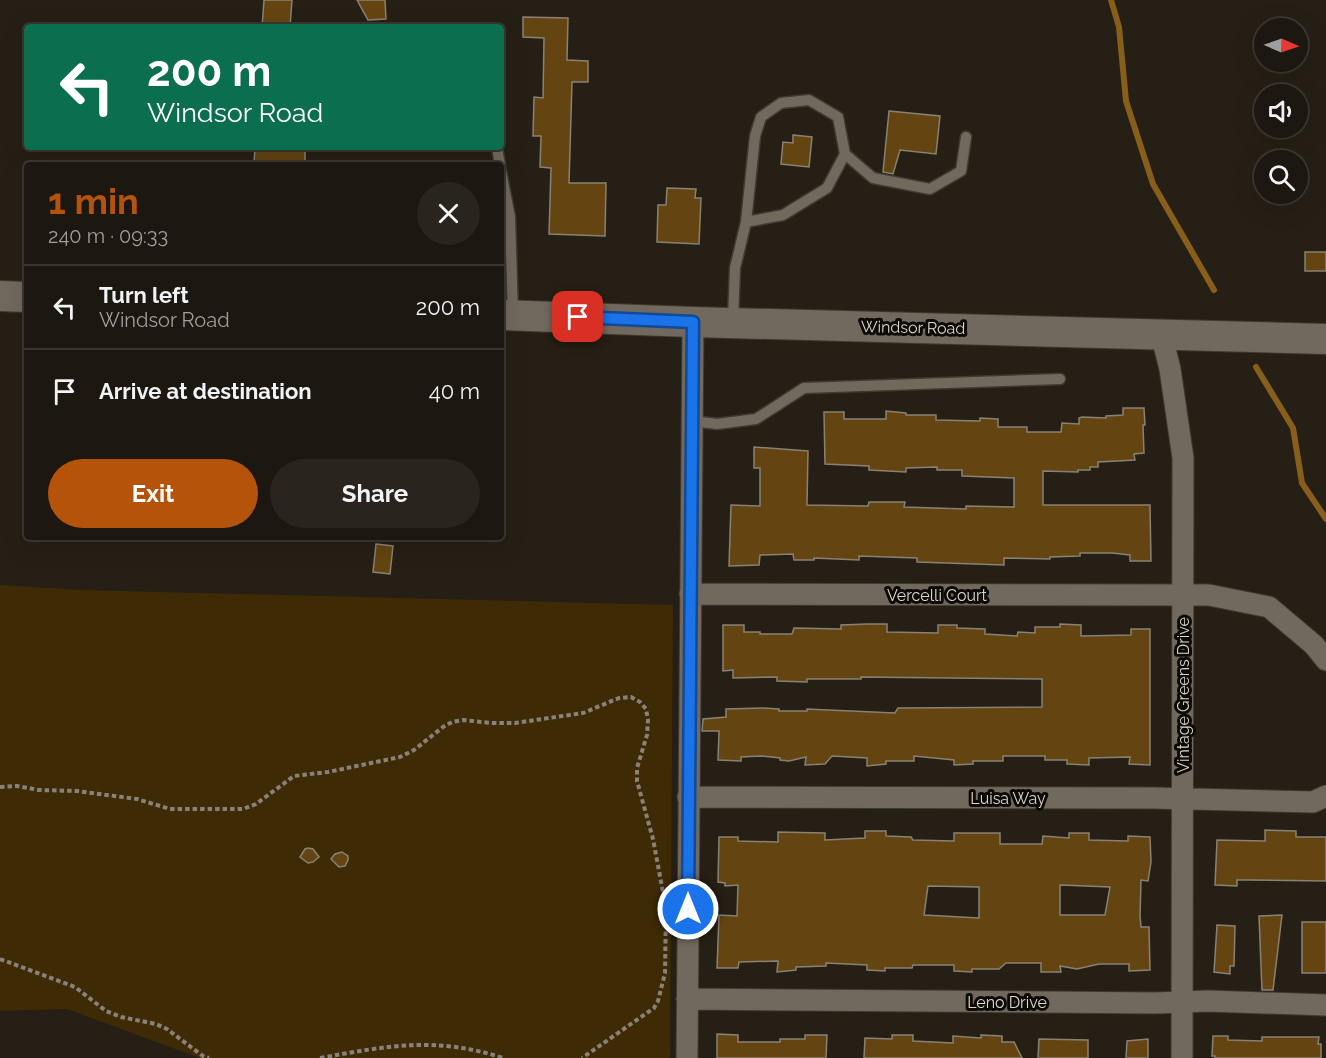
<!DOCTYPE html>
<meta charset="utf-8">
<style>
body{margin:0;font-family:Raleway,sans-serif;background:#29241e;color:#f1f3f6;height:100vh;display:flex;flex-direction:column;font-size:22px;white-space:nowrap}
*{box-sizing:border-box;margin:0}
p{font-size:20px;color:#a09f9f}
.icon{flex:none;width:33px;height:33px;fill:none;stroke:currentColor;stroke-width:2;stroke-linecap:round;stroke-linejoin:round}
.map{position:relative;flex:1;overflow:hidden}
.side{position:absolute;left:24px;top:162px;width:480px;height:378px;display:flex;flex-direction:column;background:#1c1710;border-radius:6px;box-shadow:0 6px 24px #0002,0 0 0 2px #3a3630}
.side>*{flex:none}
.guide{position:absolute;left:24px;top:24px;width:480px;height:126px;border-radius:6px;box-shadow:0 6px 24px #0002,0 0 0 2px #3a3630;background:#0b6e4f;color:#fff;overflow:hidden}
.needle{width:39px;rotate:92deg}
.fabs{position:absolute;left:1254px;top:18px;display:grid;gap:12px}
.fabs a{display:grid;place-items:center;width:54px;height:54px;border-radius:50%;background:#1c1710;box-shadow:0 6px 24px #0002,0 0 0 2px #3a3630;font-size:30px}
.pin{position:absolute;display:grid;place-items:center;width:51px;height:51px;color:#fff;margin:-26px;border-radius:12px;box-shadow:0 3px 9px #0006}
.me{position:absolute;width:66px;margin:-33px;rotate:0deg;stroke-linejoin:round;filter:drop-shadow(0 0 4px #0008)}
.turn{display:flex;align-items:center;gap:21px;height:126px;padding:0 24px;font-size:27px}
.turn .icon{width:78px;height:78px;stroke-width:2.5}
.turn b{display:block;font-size:42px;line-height:51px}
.round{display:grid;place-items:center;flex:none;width:63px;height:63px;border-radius:32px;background:#29241e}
.summary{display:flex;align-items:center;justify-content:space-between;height:102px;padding:0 24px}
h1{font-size:36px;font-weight:700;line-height:45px;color:#b45309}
.cta{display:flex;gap:12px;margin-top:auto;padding:12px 24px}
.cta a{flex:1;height:69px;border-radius:36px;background:#b45309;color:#fff;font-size:24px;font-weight:700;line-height:69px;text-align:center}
.cta a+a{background:#29241e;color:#f1f3f6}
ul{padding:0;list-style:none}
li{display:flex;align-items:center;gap:18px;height:84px;padding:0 24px;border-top:2px solid #3a3630}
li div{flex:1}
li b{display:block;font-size:22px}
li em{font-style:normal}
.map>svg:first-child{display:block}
.green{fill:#3f2a06}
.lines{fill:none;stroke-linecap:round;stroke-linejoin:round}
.stream{stroke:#875e1a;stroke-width:6}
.building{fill:#644512;stroke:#8a8175;stroke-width:1.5;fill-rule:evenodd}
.lane-casing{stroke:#403a34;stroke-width:13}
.street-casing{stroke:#403a34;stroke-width:23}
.secondary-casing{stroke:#403a34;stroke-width:32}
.path{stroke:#88827a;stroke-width:4;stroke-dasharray:4.5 3;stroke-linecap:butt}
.lane{stroke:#72695e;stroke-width:10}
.street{stroke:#72695e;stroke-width:21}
.secondary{stroke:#72695e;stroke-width:30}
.route-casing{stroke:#114b97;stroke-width:15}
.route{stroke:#1a73e8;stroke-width:10}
.labels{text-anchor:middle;stroke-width:6;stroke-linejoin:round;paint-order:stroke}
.street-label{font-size:16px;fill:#dcd7d1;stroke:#0d0a06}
</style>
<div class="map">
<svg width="1326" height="1058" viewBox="0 0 1326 1058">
<rect width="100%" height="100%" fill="#261f15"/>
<path class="green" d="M 0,585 L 82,590 L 673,605 L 670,1058 L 200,1058 L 67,1009 L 0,1011 Z"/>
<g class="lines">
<path class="stream" d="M 1111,0 L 1119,27 L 1126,101 L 1153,184 L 1214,290
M 1256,367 L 1293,428 L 1302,483 L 1326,519"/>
</g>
<path class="building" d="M 264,0 L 292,0 L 290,27 L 262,27 Z
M 357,0 L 385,0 L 386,19 L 368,20 Z
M 523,17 L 568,18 L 567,60 L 588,61 L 588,82 L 572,82 L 569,183 L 606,183 L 605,236 L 549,234 L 551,168 L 540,167 L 541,136 L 533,136 L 534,97 L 543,98 L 544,38 L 523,37 Z
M 889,111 L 940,116 L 936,154 L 900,150 L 893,174 L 883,172 Z
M 793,135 L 812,137 L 809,167 L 781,164 L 783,142 L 793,143 Z
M 255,147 L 305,147 L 305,165 L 254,163 Z
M 667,188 L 696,189 L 695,198 L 701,198 L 699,244 L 657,242 L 658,205 L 666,205 Z
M 1305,252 L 1326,252 L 1326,271 L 1305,271 Z
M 1123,408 L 1144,408 L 1145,425 L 1143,425 L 1144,453 L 1134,454 L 1135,460 L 1098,462 L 1098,467 L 1090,467 L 1090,470 L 1078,470 L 1078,472 L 1043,471 L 1043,505 L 1150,505 L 1151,561 L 1130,561 L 1130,555 L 1112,553 L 1080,553 L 1080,556 L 1050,557 L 1050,559 L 1004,558 L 1004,565 L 917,562 L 917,558 L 859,556 L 859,560 L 814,558 L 814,560 L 794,560 L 793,554 L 760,555 L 759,565 L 729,566 L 731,505 L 760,506 L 760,468 L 754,468 L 754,447 L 808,451 L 807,505 L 868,506 L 869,502 L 905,502 L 904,507 L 966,509 L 966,506 L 1014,507 L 1014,478 L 962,476 L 962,470 L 937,470 L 937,467 L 906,468 L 906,472 L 869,470 L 869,466 L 825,464 L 824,412 L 844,412 L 844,419 L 886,419 L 886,411 L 906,413 L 906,415 L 936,415 L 936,420 L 980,421 L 980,418 L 998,419 L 998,427 L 1027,427 L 1027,432 L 1061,432 L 1062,423 L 1079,424 L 1079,418 L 1082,417 L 1106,418 L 1106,416 L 1123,415 Z
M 376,544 L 393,546 L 390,574 L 373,572 Z
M 867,624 L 887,624 L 887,632 L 938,633 L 938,625 L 957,625 L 957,628 L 985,629 L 985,634 L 1017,636 L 1018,632 L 1035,633 L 1035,627 L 1060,627 L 1060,624 L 1081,625 L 1081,636 L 1131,635 L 1131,629 L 1150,629 L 1150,765 L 1129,764 L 1130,757 L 1089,758 L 1089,765 L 1067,764 L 1067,760 L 1045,760 L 1045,756 L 1003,756 L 1003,761 L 973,761 L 973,764 L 954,765 L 954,760 L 914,756 L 914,761 L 886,761 L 886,764 L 867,766 L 867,758 L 832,756 L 825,764 L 805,765 L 806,757 L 789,761 L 780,760 L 780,758 L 761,756 L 741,757 L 741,761 L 718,760 L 719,731 L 702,731 L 703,719 L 726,717 L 726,709 L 763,708 L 779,709 L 779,711 L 807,711 L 807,709 L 895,713 L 898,708 L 1042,707 L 1042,679 L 861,677 L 861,679 L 807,679 L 807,682 L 777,681 L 777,677 L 733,678 L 733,670 L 723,671 L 723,625 L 744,625 L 744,632 L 760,632 L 760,634 L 792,634 L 794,628 L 841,629 L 841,625 Z
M 1265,830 L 1296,831 L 1296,837 L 1326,837 L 1326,881 L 1249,880 L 1237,880 L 1237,886 L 1215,885 L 1217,840 L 1265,841 Z
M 865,831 L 886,831 L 886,836 L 911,837 L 913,840 L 954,841 L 954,833 L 1000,833 L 1000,844 L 1042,844 L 1043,836 L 1069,838 L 1069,833 L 1089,833 L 1089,840 L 1128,841 L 1128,836 L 1150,837 L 1151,862 L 1148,881 L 1141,880 L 1140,916 L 1141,927 L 1149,927 L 1150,970 L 1129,971 L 1129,964 L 1099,964 L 1077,969 L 1060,966 L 1061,972 L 1041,972 L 1041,963 L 1006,963 L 999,969 L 972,969 L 972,972 L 954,971 L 954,965 L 913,965 L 912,968 L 885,968 L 885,971 L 867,970 L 867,965 L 826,963 L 826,966 L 796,967 L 796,970 L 777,972 L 778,961 L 739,962 L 738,968 L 717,968 L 719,915 L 737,916 L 738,885 L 725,886 L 725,883 L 718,882 L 719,837 L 738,837 L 738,841 L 778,842 L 778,832 L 825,833 L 825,840 L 865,838 ZM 1060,885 L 1110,887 L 1105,915 L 1060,915 ZM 928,886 L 979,887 L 979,918 L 924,915 Z
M 308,848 L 313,849 L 319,857 L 313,862 L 308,863 L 300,857 L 305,849 Z
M 342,852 L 348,856 L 348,860 L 345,866 L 339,867 L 331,859 L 335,854 Z
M 1282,915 L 1273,990 L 1262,990 L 1259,916 Z
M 1302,922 L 1326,922 L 1326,973 L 1302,973 Z
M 1217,925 L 1235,926 L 1234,966 L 1230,966 L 1230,974 L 1214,972 Z
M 717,1034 L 738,1035 L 738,1042 L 780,1042 L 780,1039 L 805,1039 L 805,1035 L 827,1035 L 826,1058 L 717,1058 Z
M 892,1035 L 913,1035 L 913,1041 L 953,1043 L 953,1036 L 981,1038 L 981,1035 L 1002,1036 L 1002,1042 L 1014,1042 L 1022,1058 L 864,1058 L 865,1038 L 892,1039 Z
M 1213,1036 L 1228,1036 L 1228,1040 L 1262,1041 L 1262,1037 L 1319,1037 L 1318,1044 L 1321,1044 L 1321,1058 L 1215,1058 L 1215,1056 L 1212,1056 Z
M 1039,1039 L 1088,1040 L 1088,1058 L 1038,1058 Z
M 1148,1039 L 1148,1058 L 1126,1058 L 1127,1041 Z"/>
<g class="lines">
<defs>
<path id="lane" d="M 497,147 L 500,165
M 501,171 L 510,217 L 513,315
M 746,222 L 783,215 L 827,188 L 845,154
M 733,320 L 735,268 L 746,222 L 755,136 L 761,117 L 781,103 L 809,100 L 838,117 L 845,154 L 873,178 L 930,189 L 961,171 L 966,137
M 692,421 L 717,424 L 756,419 L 804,388 L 1060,379"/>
<path id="street" d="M 1161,333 L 1170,369 L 1183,458 L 1182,1058
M 690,594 L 1209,595 L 1269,607 L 1314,645 L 1326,660
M 688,797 L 1153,798 L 1313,802 L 1326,796
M 687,999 L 1155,1003 L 1208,1001 L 1326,1005
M 687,1058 L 693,322"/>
<path id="secondary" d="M 0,296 L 27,297
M 501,315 L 693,322 L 1326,339"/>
</defs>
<use href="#lane" class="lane-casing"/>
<use href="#street" class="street-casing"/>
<use href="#secondary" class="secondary-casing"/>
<path class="path" d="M 0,787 L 17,786 L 39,790 L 77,791 L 137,799 L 170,809 L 243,809 L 256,804 L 294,776 L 328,772 L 400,757 L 414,750 L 443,727 L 452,722 L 463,720 L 492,723 L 515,723 L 583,713 L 619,698 L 631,697 L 640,702 L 646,709 L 648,720 L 647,735 L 637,768 L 637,781 L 653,839 L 666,908 L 665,973 L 658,1001 L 654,1008 L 582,1058
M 0,959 L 75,987 L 106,1011 L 121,1017 L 156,1024 L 167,1029 L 203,1056 L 209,1058
M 320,1058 C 387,1046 436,1036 503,1058"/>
<use href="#lane" class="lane"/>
<use href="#street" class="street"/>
<use href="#secondary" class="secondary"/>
</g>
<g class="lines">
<defs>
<path id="route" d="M 578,317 L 693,322 L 688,909"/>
</defs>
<use href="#route" class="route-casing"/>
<use href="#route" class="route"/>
</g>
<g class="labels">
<g class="street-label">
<text transform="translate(913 327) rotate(1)" y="6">Windsor Road</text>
<text x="937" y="601">Vercelli Court</text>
<text transform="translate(1183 695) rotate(-90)" y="6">Vintage Greens Drive</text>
<text x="1008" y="804">Luisa Way</text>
<text x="1007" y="1008">Leno Drive</text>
</g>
</g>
</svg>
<div class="fabs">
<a><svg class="needle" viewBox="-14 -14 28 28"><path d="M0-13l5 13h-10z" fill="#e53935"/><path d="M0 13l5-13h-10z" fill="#a09f9f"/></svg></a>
<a><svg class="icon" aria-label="sound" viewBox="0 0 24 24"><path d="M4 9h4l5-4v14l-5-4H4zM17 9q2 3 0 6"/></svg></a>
<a><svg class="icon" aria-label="search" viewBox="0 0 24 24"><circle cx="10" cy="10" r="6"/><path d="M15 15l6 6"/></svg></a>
</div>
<div class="pin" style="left:578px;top:317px;background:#d93025"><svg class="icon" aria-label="arrive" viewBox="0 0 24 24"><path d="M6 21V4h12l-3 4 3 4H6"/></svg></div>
<svg class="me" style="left:688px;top:909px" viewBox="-20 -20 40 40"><circle r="17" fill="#1a73e8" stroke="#fff" stroke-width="3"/><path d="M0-11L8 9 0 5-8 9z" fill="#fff"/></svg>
<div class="guide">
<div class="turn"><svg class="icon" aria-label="left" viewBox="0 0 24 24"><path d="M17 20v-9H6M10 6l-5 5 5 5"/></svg><div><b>200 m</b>Windsor Road</div></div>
</div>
<section class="side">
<div class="summary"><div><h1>1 min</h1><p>240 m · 09:33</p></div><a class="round"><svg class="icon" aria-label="close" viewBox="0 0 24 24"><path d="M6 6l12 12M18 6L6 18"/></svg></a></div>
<ul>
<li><svg class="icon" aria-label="left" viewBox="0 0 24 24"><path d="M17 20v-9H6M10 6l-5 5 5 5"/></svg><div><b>Turn left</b><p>Windsor Road</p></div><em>200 m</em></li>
<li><svg class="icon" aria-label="arrive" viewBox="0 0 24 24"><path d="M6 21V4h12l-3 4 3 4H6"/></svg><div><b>Arrive at destination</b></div><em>40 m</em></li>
</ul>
<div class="cta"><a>Exit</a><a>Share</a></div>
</section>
</div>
